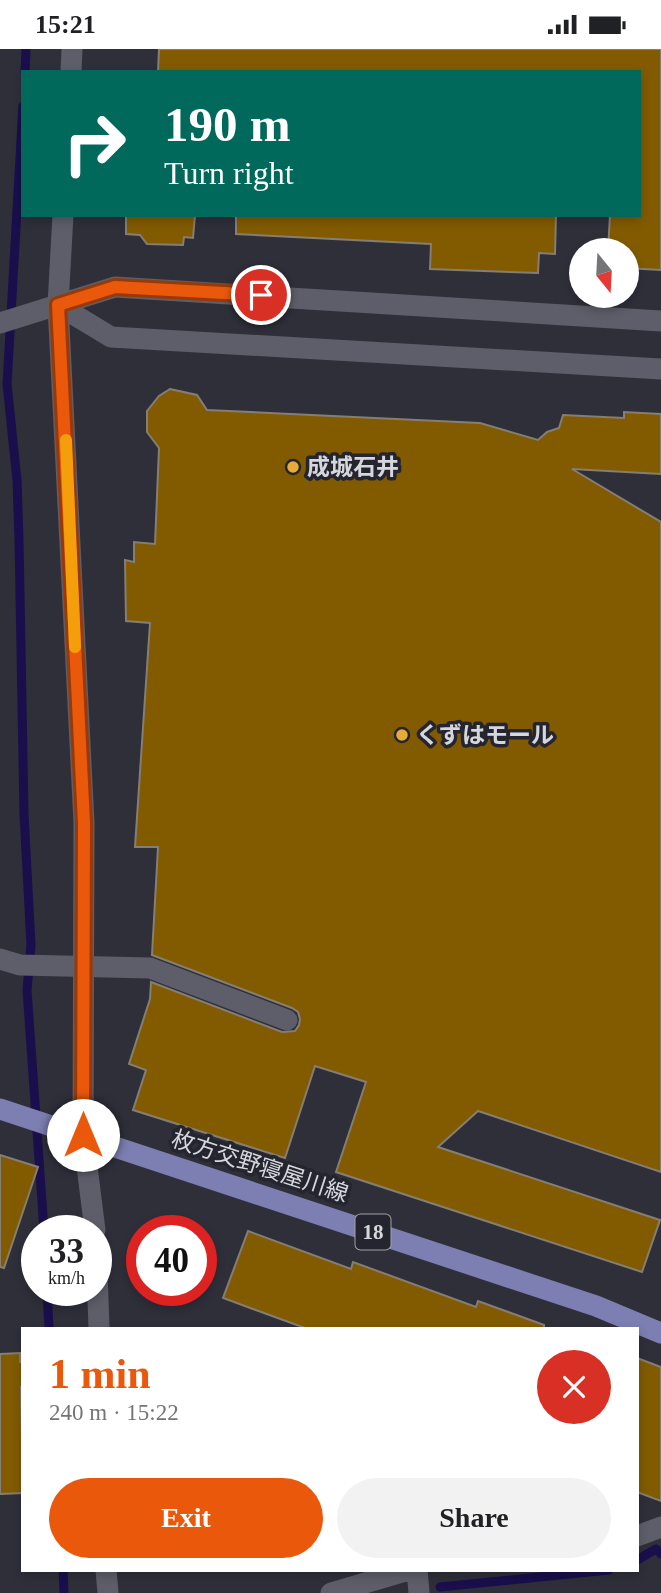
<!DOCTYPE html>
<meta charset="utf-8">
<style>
body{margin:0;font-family:"Times New Roman","Noto Sans JP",serif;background:#f2f2f2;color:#202124;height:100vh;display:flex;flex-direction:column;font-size:26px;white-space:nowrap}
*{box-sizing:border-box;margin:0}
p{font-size:23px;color:#757577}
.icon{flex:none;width:38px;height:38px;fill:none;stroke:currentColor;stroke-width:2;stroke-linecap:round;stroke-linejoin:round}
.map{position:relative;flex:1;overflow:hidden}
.sheet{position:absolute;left:21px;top:1278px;width:618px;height:245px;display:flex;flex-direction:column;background:#fff;border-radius:0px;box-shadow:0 4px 10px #0003}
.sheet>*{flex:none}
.top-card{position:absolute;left:21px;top:21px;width:620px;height:147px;border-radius:0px;box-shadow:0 4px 10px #0003;background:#00695c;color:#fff;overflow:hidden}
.needle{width:46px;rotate:162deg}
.tools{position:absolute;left:569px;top:189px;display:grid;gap:14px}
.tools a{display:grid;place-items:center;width:70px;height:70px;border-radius:50%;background:#fff;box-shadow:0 4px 10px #0003;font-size:35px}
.speed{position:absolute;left:21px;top:1166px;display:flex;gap:14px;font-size:35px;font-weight:700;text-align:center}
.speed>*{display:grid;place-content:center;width:91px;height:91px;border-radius:50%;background:#fff;box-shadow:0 4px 10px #0003;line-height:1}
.speed small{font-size:18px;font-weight:400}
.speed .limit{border:10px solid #d22;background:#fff;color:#111}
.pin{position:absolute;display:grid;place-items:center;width:60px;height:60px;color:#fff;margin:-30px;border:4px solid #fff;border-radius:50%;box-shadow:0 2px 7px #0007}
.me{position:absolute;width:77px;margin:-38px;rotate:0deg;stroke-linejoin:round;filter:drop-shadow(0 0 5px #0008)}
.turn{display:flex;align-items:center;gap:24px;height:147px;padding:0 28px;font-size:32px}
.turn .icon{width:91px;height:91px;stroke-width:2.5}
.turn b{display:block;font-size:49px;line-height:60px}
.round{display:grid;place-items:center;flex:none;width:74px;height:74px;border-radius:37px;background:#f2f2f2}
.summary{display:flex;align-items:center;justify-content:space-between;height:119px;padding:0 28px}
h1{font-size:42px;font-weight:700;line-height:52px;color:#ea580c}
.primary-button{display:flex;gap:14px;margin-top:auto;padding:14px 28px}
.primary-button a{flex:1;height:80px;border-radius:42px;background:#ea580c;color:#fff;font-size:28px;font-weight:700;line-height:80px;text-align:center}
.primary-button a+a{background:#f2f2f2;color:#202124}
.status{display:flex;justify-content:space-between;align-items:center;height:49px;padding:0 35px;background:#fff;direction:ltr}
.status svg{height:19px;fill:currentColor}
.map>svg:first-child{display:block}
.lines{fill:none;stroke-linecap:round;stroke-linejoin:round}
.stream{stroke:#1a0f4c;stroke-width:9}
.building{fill:#825b00;stroke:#857e74;stroke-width:2}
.minor{stroke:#5d5e69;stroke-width:21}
.major{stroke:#7d7eb1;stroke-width:21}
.route-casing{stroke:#983908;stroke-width:18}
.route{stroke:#ea580c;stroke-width:12}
.slow{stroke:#f59e0b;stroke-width:12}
.poi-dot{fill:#e7ac37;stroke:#24252e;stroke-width:2.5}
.labels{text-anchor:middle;stroke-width:7;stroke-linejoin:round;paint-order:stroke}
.shield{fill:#24252e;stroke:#a1a1a8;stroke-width:2}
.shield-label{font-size:21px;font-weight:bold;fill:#d6d6dd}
.poi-label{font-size:23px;font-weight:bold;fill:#d6d6dd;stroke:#24252e;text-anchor:start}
.street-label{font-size:23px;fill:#d6d6dd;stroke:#24252e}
</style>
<div class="status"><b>15:21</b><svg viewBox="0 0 49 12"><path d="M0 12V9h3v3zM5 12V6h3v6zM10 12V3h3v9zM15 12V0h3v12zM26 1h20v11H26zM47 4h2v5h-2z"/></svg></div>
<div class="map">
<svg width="661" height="1544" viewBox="0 0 661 1544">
<rect width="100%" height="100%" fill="#2e2f39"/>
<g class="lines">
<path class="stream" d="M 25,23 L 26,0
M 23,57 L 7,335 L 17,431 L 19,491 L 24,765 L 31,896 L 27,941 L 44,1181
M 47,1241 L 49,1279
M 637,1511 L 656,1500 L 661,1505
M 63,1521 L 64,1544
M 440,1538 L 609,1521"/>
</g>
<path class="building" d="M 159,0 L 661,0 L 661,221 L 626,219 L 626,201 L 608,201 L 610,166 L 639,166 L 639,23 L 158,23 Z
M 126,166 L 195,166 L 193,189 L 184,188 L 183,196 L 147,195 L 140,186 L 126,185 Z
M 236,166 L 556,166 L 555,205 L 539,204 L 538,224 L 430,220 L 431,195 L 236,185 Z
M 170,340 L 197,346 L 207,361 L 480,374 L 538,391 L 547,383 L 559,379 L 563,366 L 624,369 L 624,363 L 661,365 L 661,425 L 572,420 L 661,473 L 661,1123 L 478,1062 L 438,1098 L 660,1171 L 642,1223 L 336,1123 L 366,1033 L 315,1017 L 285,1109 L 133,1061 L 146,1021 L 129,1015 L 150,950 L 151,933 L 282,983 L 295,982 L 299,976 L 300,970 L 298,963 L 292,959 L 152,906 L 158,798 L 135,798 L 150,574 L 126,572 L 125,511 L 134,513 L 134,493 L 155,495 L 159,399 L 147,383 L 147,362 L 159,347 Z
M 0,1106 L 38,1118 L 4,1219 L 0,1218 Z
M 248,1182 L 351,1220 L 353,1213 L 476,1258 L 478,1252 L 544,1276 L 544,1279 L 305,1279 L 223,1249 Z
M 20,1304 L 20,1313 L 23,1313 L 23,1338 L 21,1338 L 23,1444 L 0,1445 L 0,1305 Z
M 637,1309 L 661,1318 L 661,1452 L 637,1443 Z"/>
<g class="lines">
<path class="minor" d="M 71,23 L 72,0
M 63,166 L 58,256 L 84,774 L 83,1086 L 95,1181
M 58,256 L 111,288 L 661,320
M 0,274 L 115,238 L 661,272
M 0,910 L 20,916 L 150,919 L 287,971
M 96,1194 L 99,1279
M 637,1487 L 661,1478
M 106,1521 L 108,1544
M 417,1521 L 419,1544
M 331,1544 L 409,1521"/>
<path class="major" d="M 0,1060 L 596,1257 L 661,1284"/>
</g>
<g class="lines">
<defs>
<path id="route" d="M 83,1086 L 84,774 L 58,256 L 115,238 L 261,246"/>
</defs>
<use href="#route" class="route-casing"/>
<use href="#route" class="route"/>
<path class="slow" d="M 66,391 L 75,598"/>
</g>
<g class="poi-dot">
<circle cx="293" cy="418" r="7"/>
<circle cx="402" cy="686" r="7"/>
</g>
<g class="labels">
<rect class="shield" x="355.5" y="1165.5" width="35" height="35" rx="5"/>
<g class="shield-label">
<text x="373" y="1190">18</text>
</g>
<g class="poi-label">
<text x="307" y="426">成城石井</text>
<text x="416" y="694">くずはモール</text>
</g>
<g class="street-label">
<text transform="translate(260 1117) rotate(18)" y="8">枚方交野寝屋川線</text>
</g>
</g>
</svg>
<div class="tools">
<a><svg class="needle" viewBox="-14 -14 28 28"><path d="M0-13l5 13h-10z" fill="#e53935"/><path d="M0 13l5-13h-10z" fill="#757577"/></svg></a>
</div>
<div class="speed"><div>33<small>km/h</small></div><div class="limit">40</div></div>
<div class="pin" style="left:261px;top:246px;background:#d93025"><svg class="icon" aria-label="arrive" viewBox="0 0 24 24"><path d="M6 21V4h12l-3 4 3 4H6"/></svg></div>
<svg class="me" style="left:83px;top:1086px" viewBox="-20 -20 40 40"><circle r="19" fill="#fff"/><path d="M0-13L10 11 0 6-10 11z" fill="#ea580c"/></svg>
<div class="top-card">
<div class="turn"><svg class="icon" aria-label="right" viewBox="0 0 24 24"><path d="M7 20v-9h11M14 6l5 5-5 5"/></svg><div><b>190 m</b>Turn right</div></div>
</div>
<section class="sheet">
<div class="summary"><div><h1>1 min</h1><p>240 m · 15:22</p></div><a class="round" style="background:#d93025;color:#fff"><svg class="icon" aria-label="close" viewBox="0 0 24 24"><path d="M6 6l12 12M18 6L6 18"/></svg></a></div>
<div class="primary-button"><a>Exit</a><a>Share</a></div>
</section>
</div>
